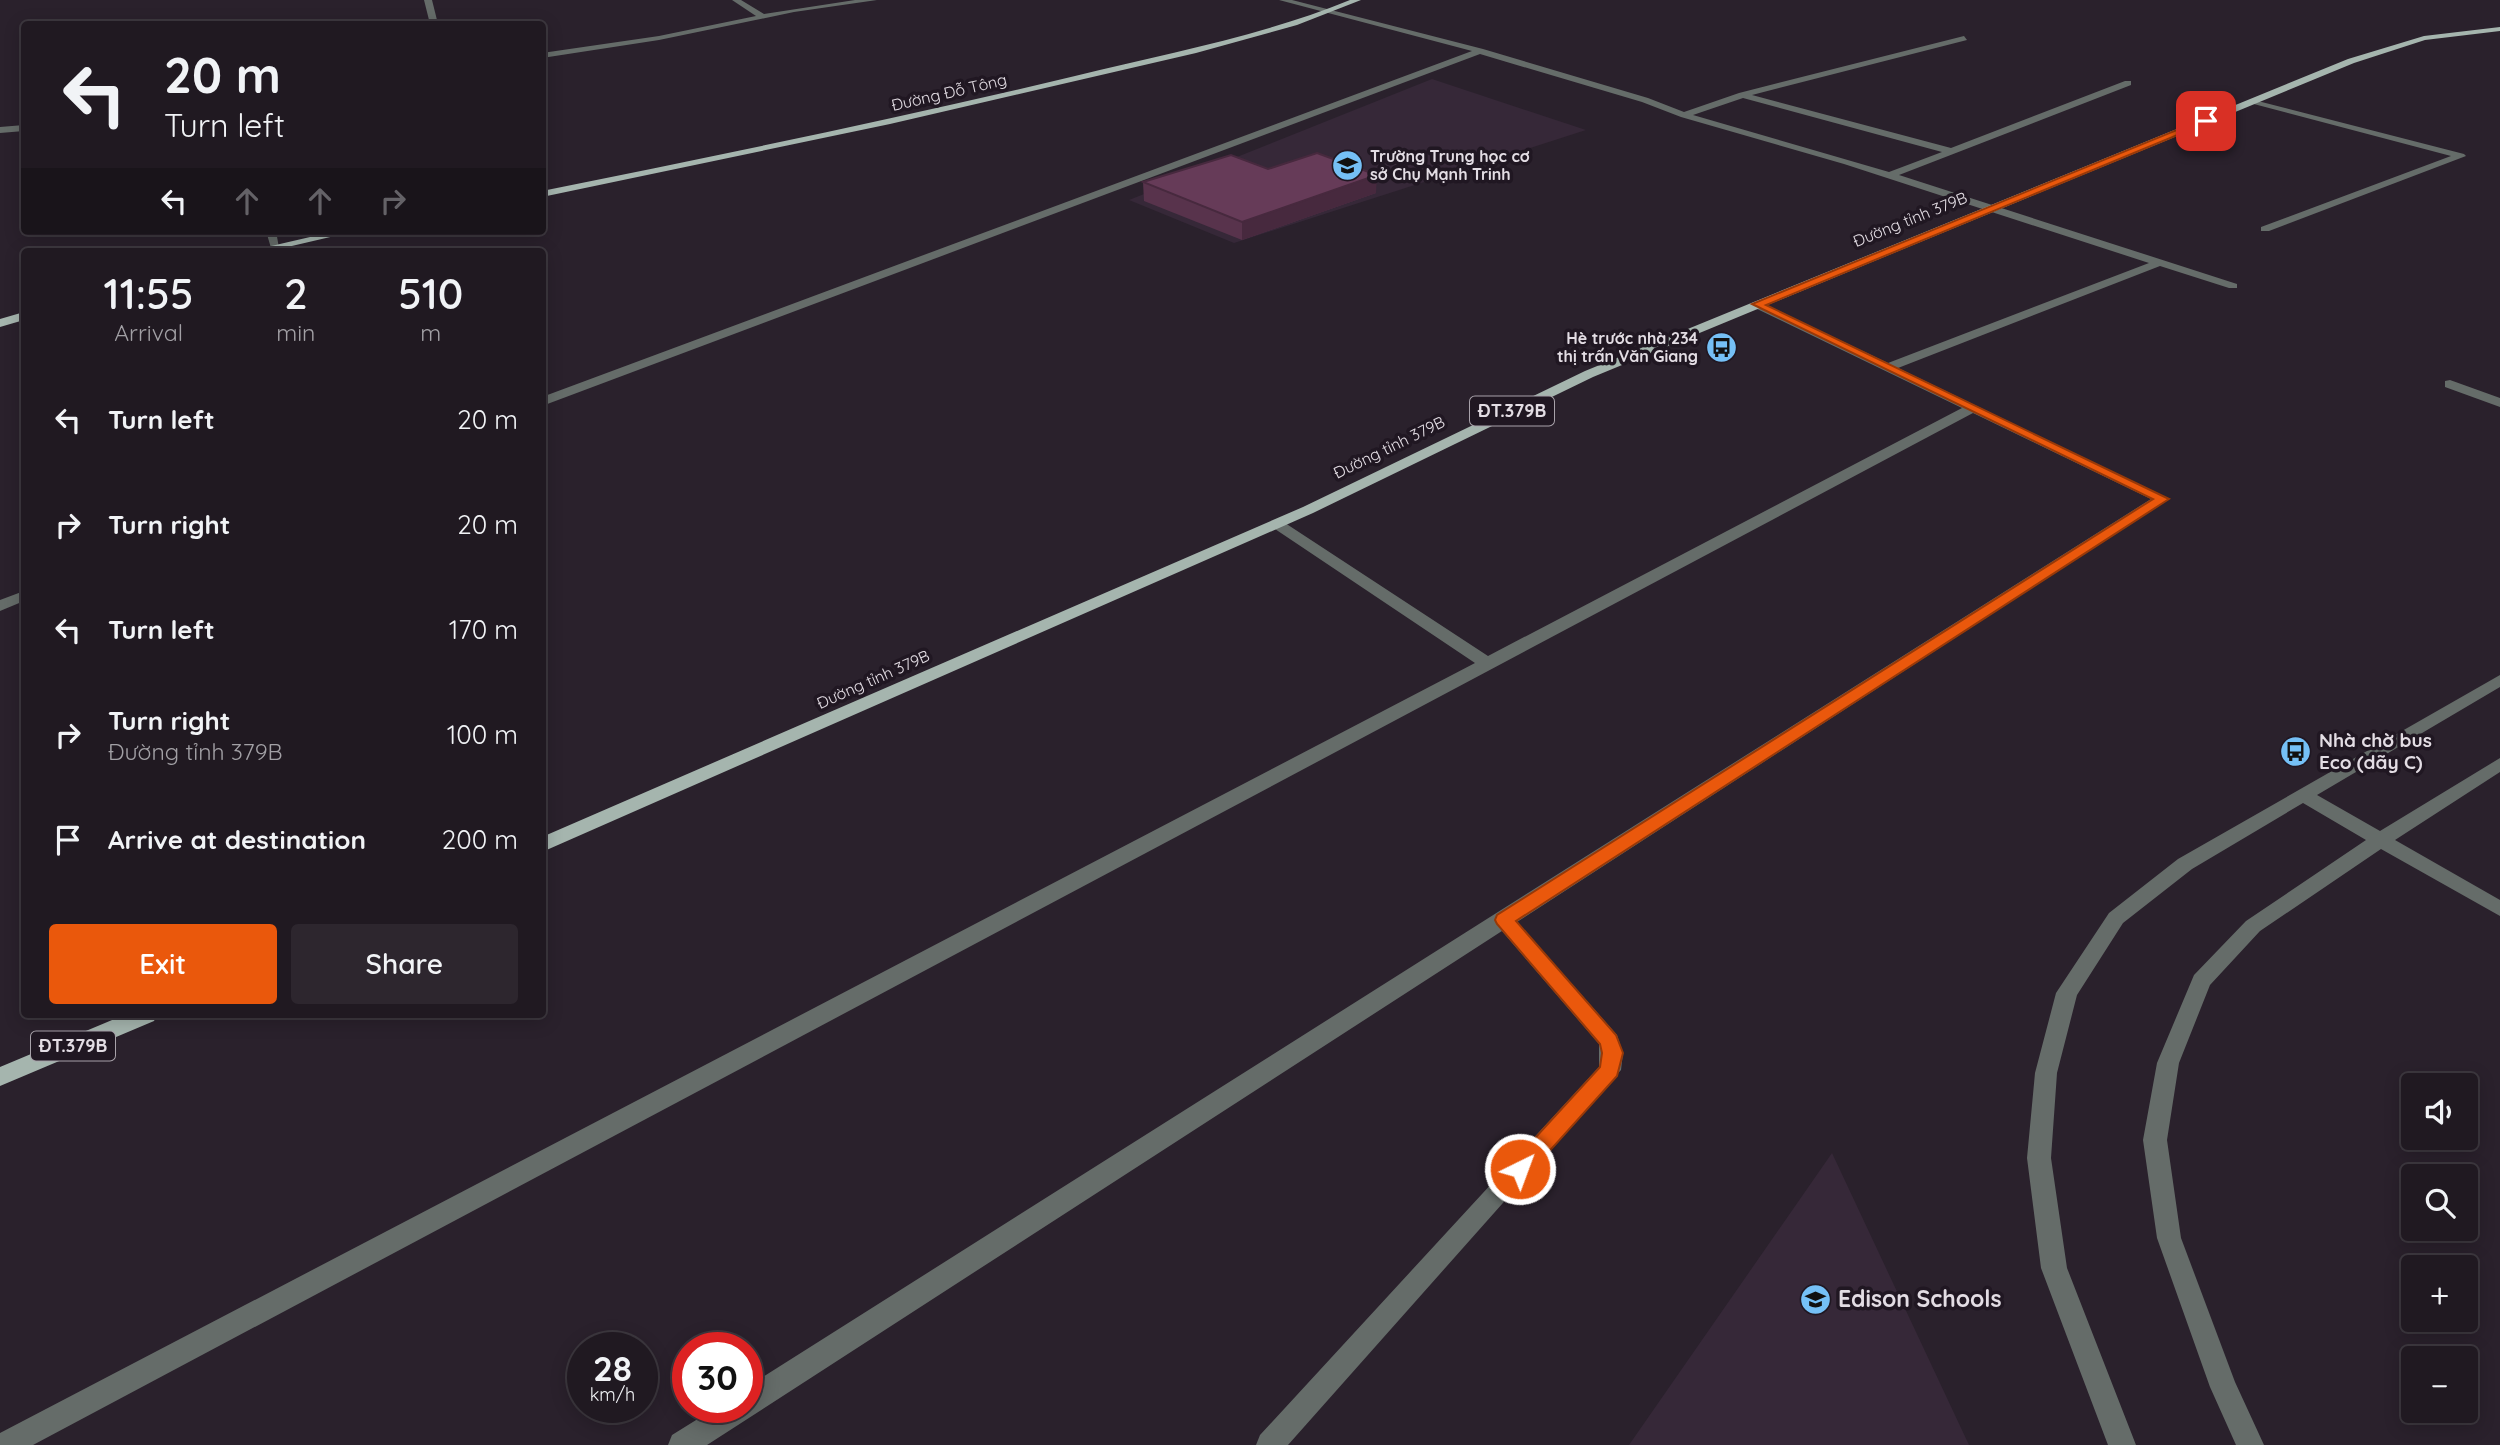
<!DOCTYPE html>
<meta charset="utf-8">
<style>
body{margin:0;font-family:Quicksand,sans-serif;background:#2d262e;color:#f1f3f6;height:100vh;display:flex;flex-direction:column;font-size:26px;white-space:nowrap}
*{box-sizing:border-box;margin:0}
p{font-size:23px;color:#a2a0a5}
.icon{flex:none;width:38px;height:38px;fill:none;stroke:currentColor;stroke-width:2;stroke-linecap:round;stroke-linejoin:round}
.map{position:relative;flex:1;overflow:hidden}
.details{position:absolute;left:21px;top:248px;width:525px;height:770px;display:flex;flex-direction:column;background:#201921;border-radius:7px;box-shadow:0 4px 18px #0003,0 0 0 2px #3d383f}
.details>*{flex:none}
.guide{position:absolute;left:21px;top:21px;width:525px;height:214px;border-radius:7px;box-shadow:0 4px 18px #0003,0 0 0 2px #3d383f;background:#201921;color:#f1f3f6;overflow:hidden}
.controls{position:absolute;left:2401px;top:1073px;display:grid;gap:14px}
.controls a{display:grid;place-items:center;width:77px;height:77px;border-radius:7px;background:#201921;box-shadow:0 4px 18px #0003,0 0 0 2px #3d383f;font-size:35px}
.speed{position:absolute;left:567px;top:1332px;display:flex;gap:14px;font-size:35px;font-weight:700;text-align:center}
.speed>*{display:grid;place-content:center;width:91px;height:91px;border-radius:50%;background:#201921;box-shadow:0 4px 18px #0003,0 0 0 2px #3d383f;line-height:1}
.speed small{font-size:18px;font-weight:400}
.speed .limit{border:10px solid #d22;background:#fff;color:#111}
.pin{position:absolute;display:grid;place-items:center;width:60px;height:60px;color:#fff;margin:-30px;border-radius:14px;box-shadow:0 4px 10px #0006}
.me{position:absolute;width:77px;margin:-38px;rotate:42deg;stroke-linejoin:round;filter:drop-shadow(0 0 5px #0008)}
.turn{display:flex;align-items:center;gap:24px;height:147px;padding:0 28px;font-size:32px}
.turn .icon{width:91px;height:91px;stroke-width:2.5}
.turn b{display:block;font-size:49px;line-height:60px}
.lanes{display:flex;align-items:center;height:66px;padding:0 28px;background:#0003;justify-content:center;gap:35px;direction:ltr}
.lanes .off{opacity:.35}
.eta{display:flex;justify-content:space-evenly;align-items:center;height:119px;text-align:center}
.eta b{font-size:42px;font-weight:600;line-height:49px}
.button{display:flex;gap:14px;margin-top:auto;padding:14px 28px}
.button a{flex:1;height:80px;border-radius:7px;background:#ea580c;color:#fff;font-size:28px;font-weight:600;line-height:80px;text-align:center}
.button a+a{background:#2d262e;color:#f1f3f6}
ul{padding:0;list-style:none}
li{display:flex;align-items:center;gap:21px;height:105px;padding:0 28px}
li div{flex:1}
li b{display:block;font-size:26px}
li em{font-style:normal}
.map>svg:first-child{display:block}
.built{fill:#362838}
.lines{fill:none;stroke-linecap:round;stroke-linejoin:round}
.minor{fill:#656c69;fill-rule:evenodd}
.major{fill:#a5b5ae;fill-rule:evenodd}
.wall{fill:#58334c}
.shaded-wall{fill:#47293e}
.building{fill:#663b58;stroke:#47293e;stroke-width:2}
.route{fill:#ea580c;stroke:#983908;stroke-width:2}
.labels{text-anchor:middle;stroke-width:7;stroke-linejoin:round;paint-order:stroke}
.far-street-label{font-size:16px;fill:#e3dde4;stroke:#201722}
.far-poi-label{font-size:16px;font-weight:bold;fill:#e3dde4;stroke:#201722;text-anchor:start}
.shield{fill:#201722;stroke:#a8a2aa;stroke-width:2}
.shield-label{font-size:18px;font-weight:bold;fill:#e3dde4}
.poi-label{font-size:19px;font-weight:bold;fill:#e3dde4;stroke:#201722;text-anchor:start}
.near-poi-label{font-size:23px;font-weight:bold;fill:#e3dde4;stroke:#201722;text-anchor:start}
</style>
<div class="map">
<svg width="2500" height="1445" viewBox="0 0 2500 1445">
<rect width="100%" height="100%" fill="#2a212c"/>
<path class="built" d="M 1432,79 L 1586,130 L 1234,243 L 1129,200 Z
M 1832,1153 L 1969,1445 L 1629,1445 Z"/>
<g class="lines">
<path class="minor" d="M 424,0 L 432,0 L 438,24 L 430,24 Z
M 732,0 L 741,0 L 764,14 L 855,0 L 877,0 L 794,12 L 659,40 L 542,58 L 542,53 L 659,36 L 756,16 Z
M 1279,0 L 1292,0 L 1483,49 L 1648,98 L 1684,112 L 1739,93 L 1964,36 L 1967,40 L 1752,95 L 1951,148 L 2125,81 L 2131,81 L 2131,85 L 1899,175 L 2237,284 L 2237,288 L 2229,288 L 2160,266 L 1898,368 L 2169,499 L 1517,922 L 1617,1035 L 1623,1053 L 1621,1070 L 1288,1445 L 1256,1445 L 1260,1435 L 1599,1067 L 1599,1044 L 1502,931 L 707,1445 L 668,1445 L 672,1435 L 717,1407 L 747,1407 L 747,1387 L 2151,499 L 1973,413 L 33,1445 L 0,1445 L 0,1433 L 1475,663 L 1272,527 L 1270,524 L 1272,521 L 1282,521 L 1488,656 L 1962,408 L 1753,307 L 1753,303 L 1761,303 L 1888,363 L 2149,263 L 1844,164 L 1681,117 L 1642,102 L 1480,54 L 542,406 L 542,397 L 1472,51 ZM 1743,98 L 1942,152 L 1889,172 L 1693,115 Z
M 2250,99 L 2464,154 L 2466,156 L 2269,231 L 2261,231 L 2261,227 L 2451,156 L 2250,103 Z
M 24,125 L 24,131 L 0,133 L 0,127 Z
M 266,231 L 276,231 L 279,248 L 271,248 Z
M 2450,380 L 2500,398 L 2500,407 L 2445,387 L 2445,381 Z
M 24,591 L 24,601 L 0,611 L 0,600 Z
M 2500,675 L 2500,687 L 2317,795 L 2380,831 L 2500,758 L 2500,772 L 2395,840 L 2500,900 L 2500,916 L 2381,849 L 2260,931 L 2210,985 L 2179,1063 L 2167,1140 L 2181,1238 L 2235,1382 L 2264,1445 L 2236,1445 L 2210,1387 L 2157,1238 L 2143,1140 L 2157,1063 L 2194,975 L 2246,921 L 2366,840 L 2303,803 L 2192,869 L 2123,923 L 2077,995 L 2057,1073 L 2051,1158 L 2067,1268 L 2136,1445 L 2108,1445 L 2041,1268 L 2027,1158 L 2035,1073 L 2056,993 L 2109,913 L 2178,859 Z"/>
<path class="major" d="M 1350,0 L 1361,0 L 1297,25 L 1196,53 L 890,124 L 542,197 L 542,191 C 721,155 899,118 1075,76 C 1168,53 1262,36 1350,0 Z
M 2500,27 L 2500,31 L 2425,40 L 2354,63 L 1593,377 L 1313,513 L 542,852 L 542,837 L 1303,507 L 1585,371 L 2348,59 L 2424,36 Z
M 336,231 L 356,231 L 266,252 L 245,252 Z
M 24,312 L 24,320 L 0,327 L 0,319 Z
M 124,1015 L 157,1015 L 154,1021 L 0,1086 L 0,1067 Z"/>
</g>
<path class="wall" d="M 1143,182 L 1376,193 L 1242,240 L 1144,201 Z"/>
<path class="shaded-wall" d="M 1377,175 L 1376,193 L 1242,240 L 1242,222 Z"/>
<path class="building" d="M 1317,153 L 1377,175 L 1242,222 L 1143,182 L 1231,155 L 1268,169 Z"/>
<path class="route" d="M 2206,118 L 2209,122 L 1766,305 L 2169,499 L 1516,921 L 1616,1035 L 1623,1053 L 1617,1076 L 1528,1175 L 1520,1178 L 1513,1175 L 1510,1169 L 1513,1162 L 1600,1067 L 1602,1053 L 1600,1044 L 1497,924 L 1495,920 L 1497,915 L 2153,499 L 1752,304 Z"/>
<defs>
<symbol id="school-disc" viewBox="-11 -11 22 22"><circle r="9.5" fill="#75c0f6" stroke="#201722"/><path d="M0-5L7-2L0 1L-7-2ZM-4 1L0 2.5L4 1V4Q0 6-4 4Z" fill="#111"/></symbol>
<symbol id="bus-disc" viewBox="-11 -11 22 22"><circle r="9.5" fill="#75c0f6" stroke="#201722"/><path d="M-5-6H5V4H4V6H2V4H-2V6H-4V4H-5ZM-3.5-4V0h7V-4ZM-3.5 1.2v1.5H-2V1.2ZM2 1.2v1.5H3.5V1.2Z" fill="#111"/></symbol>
</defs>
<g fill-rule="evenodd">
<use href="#school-disc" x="1330" y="148" width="35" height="35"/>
<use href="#bus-disc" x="1704" y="330" width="35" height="35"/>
<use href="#bus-disc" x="2278" y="734" width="35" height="35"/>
<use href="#school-disc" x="1798" y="1282" width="35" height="35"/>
</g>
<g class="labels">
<g class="far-street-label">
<text transform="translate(949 92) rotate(-13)" y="6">Đường Đỗ Tông</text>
<text transform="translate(1910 219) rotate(-22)" y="6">Đường tỉnh 379B</text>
<text transform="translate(1389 447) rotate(-26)" y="6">Đường tỉnh 379B</text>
<text transform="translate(873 679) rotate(-24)" y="6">Đường tỉnh 379B</text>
</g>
<g class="far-poi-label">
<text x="1370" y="162">Trường Trung học cơ<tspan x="1370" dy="18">sở Chụ Mạnh Trinh</tspan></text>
<text x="1698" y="344" text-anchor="end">Hè trước nhà 234<tspan x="1698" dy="18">thị trấn Văn Giang</tspan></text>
</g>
<g class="shield">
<rect x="1470" y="396.5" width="84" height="29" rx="5"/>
<rect x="31" y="1031.5" width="84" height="29" rx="5"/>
</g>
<g class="shield-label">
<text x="1512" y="417">ĐT.379B</text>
<text x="73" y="1052">ĐT.379B</text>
</g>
<g class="poi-label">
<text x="2319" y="747">Nhà chờ bus<tspan x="2319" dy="22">Eco (dãy C)</tspan></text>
</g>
<g class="near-poi-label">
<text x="1838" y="1307">Edison Schools</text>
</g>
</g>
</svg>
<div class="controls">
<a><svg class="icon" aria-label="sound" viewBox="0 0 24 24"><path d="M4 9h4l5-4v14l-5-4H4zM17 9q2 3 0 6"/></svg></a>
<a><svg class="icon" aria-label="search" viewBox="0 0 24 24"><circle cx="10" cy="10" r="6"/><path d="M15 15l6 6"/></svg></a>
<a>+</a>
<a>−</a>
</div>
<div class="speed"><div>28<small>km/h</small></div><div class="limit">30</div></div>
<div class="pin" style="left:2206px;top:121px;background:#d93025"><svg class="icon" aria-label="arrive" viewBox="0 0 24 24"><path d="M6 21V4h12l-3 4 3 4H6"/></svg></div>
<svg class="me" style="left:1520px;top:1169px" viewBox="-20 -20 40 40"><circle r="17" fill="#ea580c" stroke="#fff" stroke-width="3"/><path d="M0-11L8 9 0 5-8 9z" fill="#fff"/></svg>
<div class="guide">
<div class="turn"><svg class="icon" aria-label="left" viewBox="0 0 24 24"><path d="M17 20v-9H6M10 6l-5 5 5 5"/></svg><div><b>20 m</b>Turn left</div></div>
<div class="lanes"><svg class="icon" aria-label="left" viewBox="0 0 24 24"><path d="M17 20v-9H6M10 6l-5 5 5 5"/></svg><svg class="icon off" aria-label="ahead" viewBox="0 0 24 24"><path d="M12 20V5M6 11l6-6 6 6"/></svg><svg class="icon off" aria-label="ahead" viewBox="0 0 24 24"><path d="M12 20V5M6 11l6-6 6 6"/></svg><svg class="icon off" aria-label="right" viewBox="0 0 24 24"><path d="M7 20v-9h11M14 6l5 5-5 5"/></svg></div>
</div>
<section class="details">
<div class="eta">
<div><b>11:55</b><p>Arrival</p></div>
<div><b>2</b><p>min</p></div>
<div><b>510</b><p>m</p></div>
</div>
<ul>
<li><svg class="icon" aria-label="left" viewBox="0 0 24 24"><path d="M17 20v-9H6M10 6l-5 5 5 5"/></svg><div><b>Turn left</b></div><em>20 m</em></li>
<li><svg class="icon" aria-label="right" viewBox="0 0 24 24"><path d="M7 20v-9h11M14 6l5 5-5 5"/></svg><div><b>Turn right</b></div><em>20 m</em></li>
<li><svg class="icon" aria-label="left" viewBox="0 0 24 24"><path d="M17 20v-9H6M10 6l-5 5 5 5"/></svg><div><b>Turn left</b></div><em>170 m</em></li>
<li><svg class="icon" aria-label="right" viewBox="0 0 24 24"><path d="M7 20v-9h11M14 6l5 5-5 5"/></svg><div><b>Turn right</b><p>Đường tỉnh 379B</p></div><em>100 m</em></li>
<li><svg class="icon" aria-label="arrive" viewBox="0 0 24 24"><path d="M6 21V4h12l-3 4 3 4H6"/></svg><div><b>Arrive at destination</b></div><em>200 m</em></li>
</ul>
<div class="button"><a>Exit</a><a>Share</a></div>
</section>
</div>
